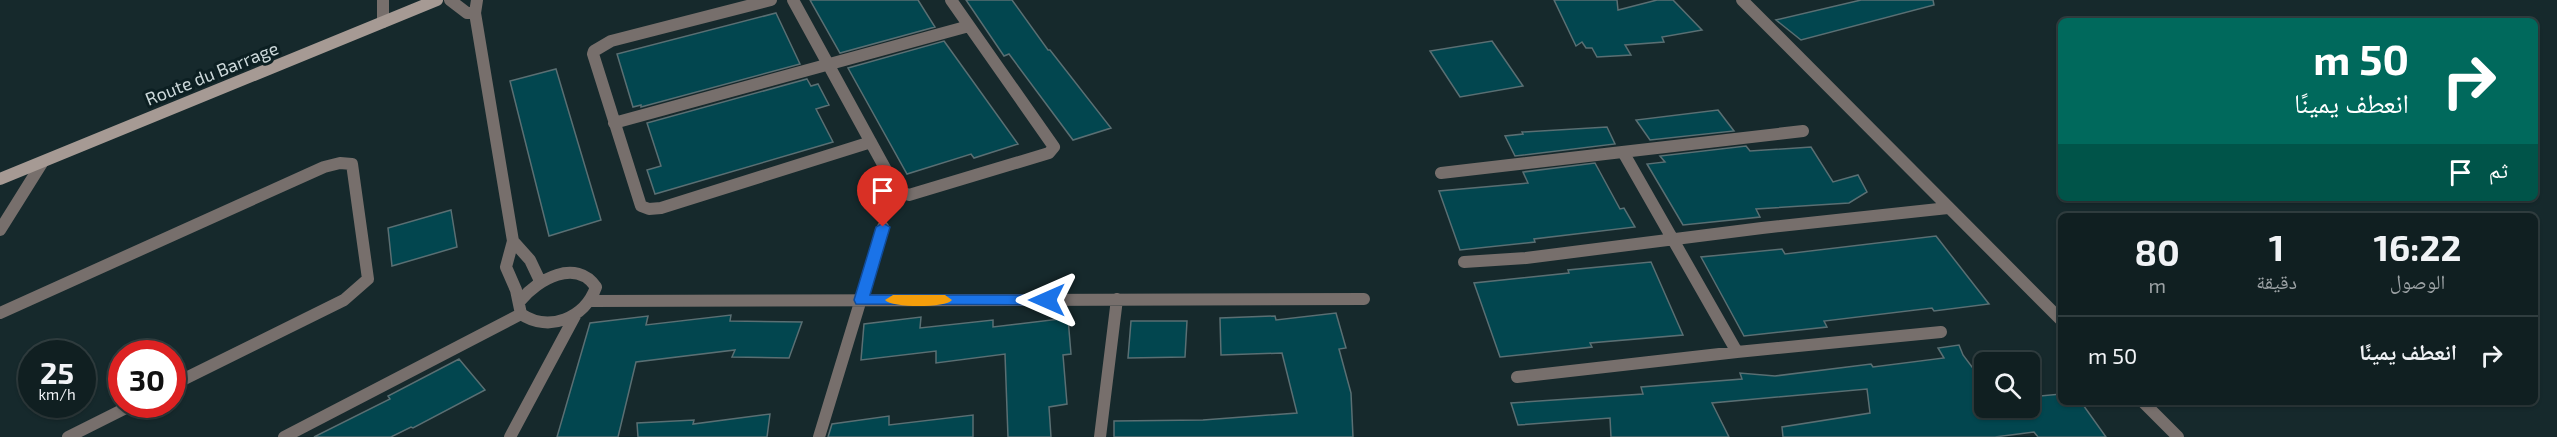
<!DOCTYPE html>
<html lang="ar">
<meta charset="utf-8">
<style>
body{margin:0;font-family:"Exo 2","Noto Naskh Arabic",sans-serif;background:#19272a;color:#f1f3f6;direction:rtl;height:100vh;display:flex;flex-direction:column;font-size:22px;white-space:nowrap}
*{box-sizing:border-box;margin:0}
p{font-size:20px;color:#9ca2a5}
.icon{flex:none;width:33px;height:33px;fill:none;stroke:currentColor;stroke-width:2;stroke-linecap:round;stroke-linejoin:round}
.map{position:relative;flex:1;overflow:hidden;direction:ltr}
.drawer{position:absolute;left:2058px;top:213px;width:480px;height:192px;display:flex;flex-direction:column;background:#101f21;border-radius:9px;box-shadow:0 2px 4px #0004,0 0 0 2px #303d3f;direction:rtl}
.drawer>*{flex:none}
.banner{position:absolute;left:2058px;top:18px;width:480px;height:183px;border-radius:9px;box-shadow:0 2px 4px #0004,0 0 0 2px #303d3f;direction:rtl;background:#00695c;color:#fff;overflow:hidden}
.controls{position:absolute;left:1974px;top:352px;display:grid;gap:12px}
.controls a{display:grid;place-items:center;width:66px;height:66px;border-radius:9px;background:#101f21;box-shadow:0 2px 4px #0004,0 0 0 2px #303d3f;font-size:30px}
.speed{position:absolute;left:18px;top:340px;display:flex;gap:12px;font-size:30px;font-weight:700;text-align:center}
.speed>*{display:grid;place-content:center;width:78px;height:78px;border-radius:50%;background:#101f21;box-shadow:0 2px 4px #0004,0 0 0 2px #303d3f;line-height:1}
.speed small{font-size:15px;font-weight:400}
.speed .limit{border:9px solid #d22;background:#fff;color:#111}
.pin{position:absolute;display:grid;place-items:center;width:51px;height:51px;color:#fff;margin:-62px -26px;border-radius:50% 50% 50% 0;rotate:-45deg;box-shadow:0 0 6px #0007}
.pin .icon{rotate:45deg}
.me{position:absolute;width:66px;margin:-33px;rotate:270deg;stroke-linejoin:round;filter:drop-shadow(0 0 4px #0008)}
.turn{display:flex;align-items:center;gap:21px;height:126px;padding:0 30px;font-size:27px}
.turn .icon{width:78px;height:78px;stroke-width:2.5}
.turn b{display:block;font-size:42px;line-height:51px}
.then{display:flex;align-items:center;height:57px;padding:0 30px;background:#0003;gap:12px;font-size:22px}
.eta{display:flex;justify-content:space-evenly;align-items:center;height:102px;text-align:center}
.eta b{font-size:36px;font-weight:700;line-height:42px}
ul{padding:0;list-style:none}
li{display:flex;align-items:center;gap:18px;height:78px;padding:0 30px;border-top:2px solid #303d3f}
li div{flex:1}
li b{display:block;font-size:22px}
li em{font-style:normal}
.map>svg:first-child{display:block}
.building{fill:#02464f;stroke:#5a6f73;stroke-width:1.5}
.lines{fill:none;stroke-linecap:round;stroke-linejoin:round}
.street{stroke:#776f6c;stroke-width:12}
.secondary{stroke:#a69a94;stroke-width:12}
.route{fill:#1a73e8;stroke:#114b97;stroke-width:1.5}
.slow{fill:#f59e0b}
.labels{text-anchor:middle;stroke-width:6;stroke-linejoin:round;paint-order:stroke}
.street-label{font-size:18px;fill:#ccd8da;stroke:#0c1f22}
</style>
<div class="map">
<svg width="2557" height="437" viewBox="0 0 2557 437">
<rect width="100%" height="100%" fill="#16292c"/>
<path class="building" d="M 810,0 L 918,0 L 935,27 L 840,53 Z
M 966,0 L 1012,0 L 1048,50 L 1050,50 L 1111,128 L 1073,140 L 1009,54 L 1004,56 Z
M 1554,0 L 1617,0 L 1618,10 L 1657,0 L 1673,0 L 1702,30 L 1662,37 L 1664,42 L 1625,45 L 1631,55 L 1597,57 L 1592,48 L 1586,48 L 1582,42 L 1576,46 Z
M 1861,0 L 1933,0 L 1934,5 L 1801,40 L 1776,20 Z
M 776,13 L 800,64 L 641,107 L 641,105 L 633,107 L 617,54 Z
M 944,41 L 1018,144 L 974,158 L 971,154 L 907,174 L 848,68 Z
M 1492,41 L 1523,86 L 1460,97 L 1430,51 Z
M 556,69 L 601,220 L 549,236 L 510,81 Z
M 807,79 L 811,86 L 818,84 L 829,105 L 816,109 L 833,142 L 655,194 L 647,170 L 661,166 L 647,123 Z
M 1718,110 L 1734,131 L 1650,140 L 1636,120 Z
M 1607,127 L 1615,144 L 1515,156 L 1505,136 L 1523,134 L 1522,132 Z
M 1746,146 L 1750,151 L 1811,147 L 1833,182 L 1858,175 L 1867,192 L 1849,203 L 1756,209 L 1760,217 L 1683,225 L 1647,164 L 1665,162 L 1660,156 Z
M 1595,163 L 1620,209 L 1624,208 L 1635,227 L 1534,239 L 1535,242 L 1460,250 L 1439,191 L 1528,183 L 1523,172 Z
M 451,210 L 457,247 L 392,266 L 388,228 Z
M 1936,236 L 1989,304 L 1934,311 L 1932,308 L 1824,321 L 1827,327 L 1744,336 L 1701,257 L 1782,249 L 1785,254 Z
M 1651,262 L 1683,335 L 1590,343 L 1592,347 L 1500,357 L 1474,283 L 1569,273 L 1568,270 Z
M 1336,313 L 1346,348 L 1339,349 L 1351,393 L 1353,437 L 1114,437 L 1114,421 L 1203,420 L 1297,413 L 1282,353 L 1221,355 L 1220,318 L 1275,316 L 1276,320 Z
M 731,315 L 730,321 L 802,322 L 789,358 L 732,357 L 735,350 L 636,362 L 618,437 L 557,437 L 590,323 L 648,316 L 646,325 Z
M 921,317 L 920,328 L 993,320 L 993,327 L 1068,318 L 1071,354 L 1063,355 L 1067,404 L 1049,407 L 1051,437 L 1008,437 L 1005,354 L 936,363 L 936,351 L 861,360 L 864,324 Z
M 1131,321 L 1187,321 L 1185,357 L 1128,358 Z
M 1959,345 L 1963,355 L 1984,383 L 1984,408 L 2030,408 L 2030,397 L 2061,394 L 2061,402 L 2081,402 L 2106,437 L 2038,437 L 2034,432 L 1995,437 L 1783,437 L 1782,427 L 1870,413 L 1867,389 L 1712,403 L 1729,437 L 1611,437 L 1610,418 L 1518,425 L 1511,403 L 1643,394 L 1641,387 L 1742,379 L 1740,373 L 1775,376 L 1871,364 L 1873,367 L 1944,358 L 1938,348 Z
M 459,359 L 485,390 L 413,428 L 411,427 L 391,437 L 314,437 L 390,399 L 388,396 Z
M 770,414 L 767,437 L 638,437 L 637,423 L 694,420 L 693,424 Z
M 973,415 L 973,437 L 828,437 L 832,424 L 889,416 L 889,425 Z"/>
<g class="lines">
<path class="street" d="M 383,0 L 383,22
M 450,0 L 467,13 L 475,13
M 477,0 L 475,13 L 513,241 L 506,267 L 516,290 L 521,314 C 549,333 585,318 596,287 C 576,258 538,279 520,301
M 771,0 L 611,41 L 594,51 L 593,54 L 641,206 L 649,209 L 661,208 L 871,142
M 793,0 L 897,190 L 909,195 L 1049,153 L 1054,147 L 951,0
M 1742,0 L 2061,320
M 614,123 L 969,26
M 1441,173 L 1803,131
M 0,230 L 42,163
M 513,241 L 530,260 L 540,281
M 1464,262 L 1526,258 L 1762,228 L 1948,208
M 591,301 L 1364,299
M 0,313 L 324,167 L 340,163 L 352,164 L 368,279 L 344,300 L 172,385
M 1737,352 L 1941,332
M 1517,377 L 1737,352 L 1623,152
M 2143,402 L 2178,437
M 68,437 L 132,405
M 284,437 L 521,314
M 510,437 L 576,314
M 819,437 L 883,227
M 1100,437 L 1117,299"/>
<path class="secondary" d="M 0,179 L 437,0"/>
</g>
<path class="route" d="M 883,223 L 890,227 L 870,295 L 1047,295 L 1054,300 L 1047,305 L 856,304 L 854,300 L 876,227 Z"/>
<path class="slow" d="M 893,295 L 945,295 L 952,300 C 946,308 892,308 885,300 Z"/>
<g class="labels">
<g class="street-label">
<text transform="translate(212 74) rotate(-22)" y="6">Route du Barrage</text>
</g>
</g>
</svg>
<div class="controls">
<a><svg class="icon" aria-label="search" viewBox="0 0 24 24"><circle cx="10" cy="10" r="6"/><path d="M15 15l6 6"/></svg></a>
</div>
<div class="speed"><div>25<small>km/h</small></div><div class="limit">30</div></div>
<div class="pin" style="left:883px;top:227px;background:#d93025"><svg class="icon" aria-label="arrive" viewBox="0 0 24 24"><path d="M6 21V4h12l-3 4 3 4H6"/></svg></div>
<svg class="me" style="left:1047px;top:300px" viewBox="-20 -20 40 40"><path d="M0-17L14 15 0 8-14 15z" fill="#1a73e8" stroke="#fff" stroke-width="4"/></svg>
<div class="banner">
<div class="turn"><svg class="icon" aria-label="right" viewBox="0 0 24 24"><path d="M7 20v-9h11M14 6l5 5-5 5"/></svg><div><b>50 m</b>انعطف يمينًا</div></div>
<div class="then">ثم<svg class="icon" aria-label="arrive" viewBox="0 0 24 24"><path d="M6 21V4h12l-3 4 3 4H6"/></svg></div>
</div>
<section class="drawer">
<div class="eta">
<div><b>16:22</b><p>الوصول</p></div>
<div><b>1</b><p>دقيقة</p></div>
<div><b>80</b><p>m</p></div>
</div>
<ul>
<li><svg class="icon" aria-label="right" viewBox="0 0 24 24"><path d="M7 20v-9h11M14 6l5 5-5 5"/></svg><div><b>انعطف يمينًا</b></div><em>50 m</em></li>
</ul>
</section>
</div>
